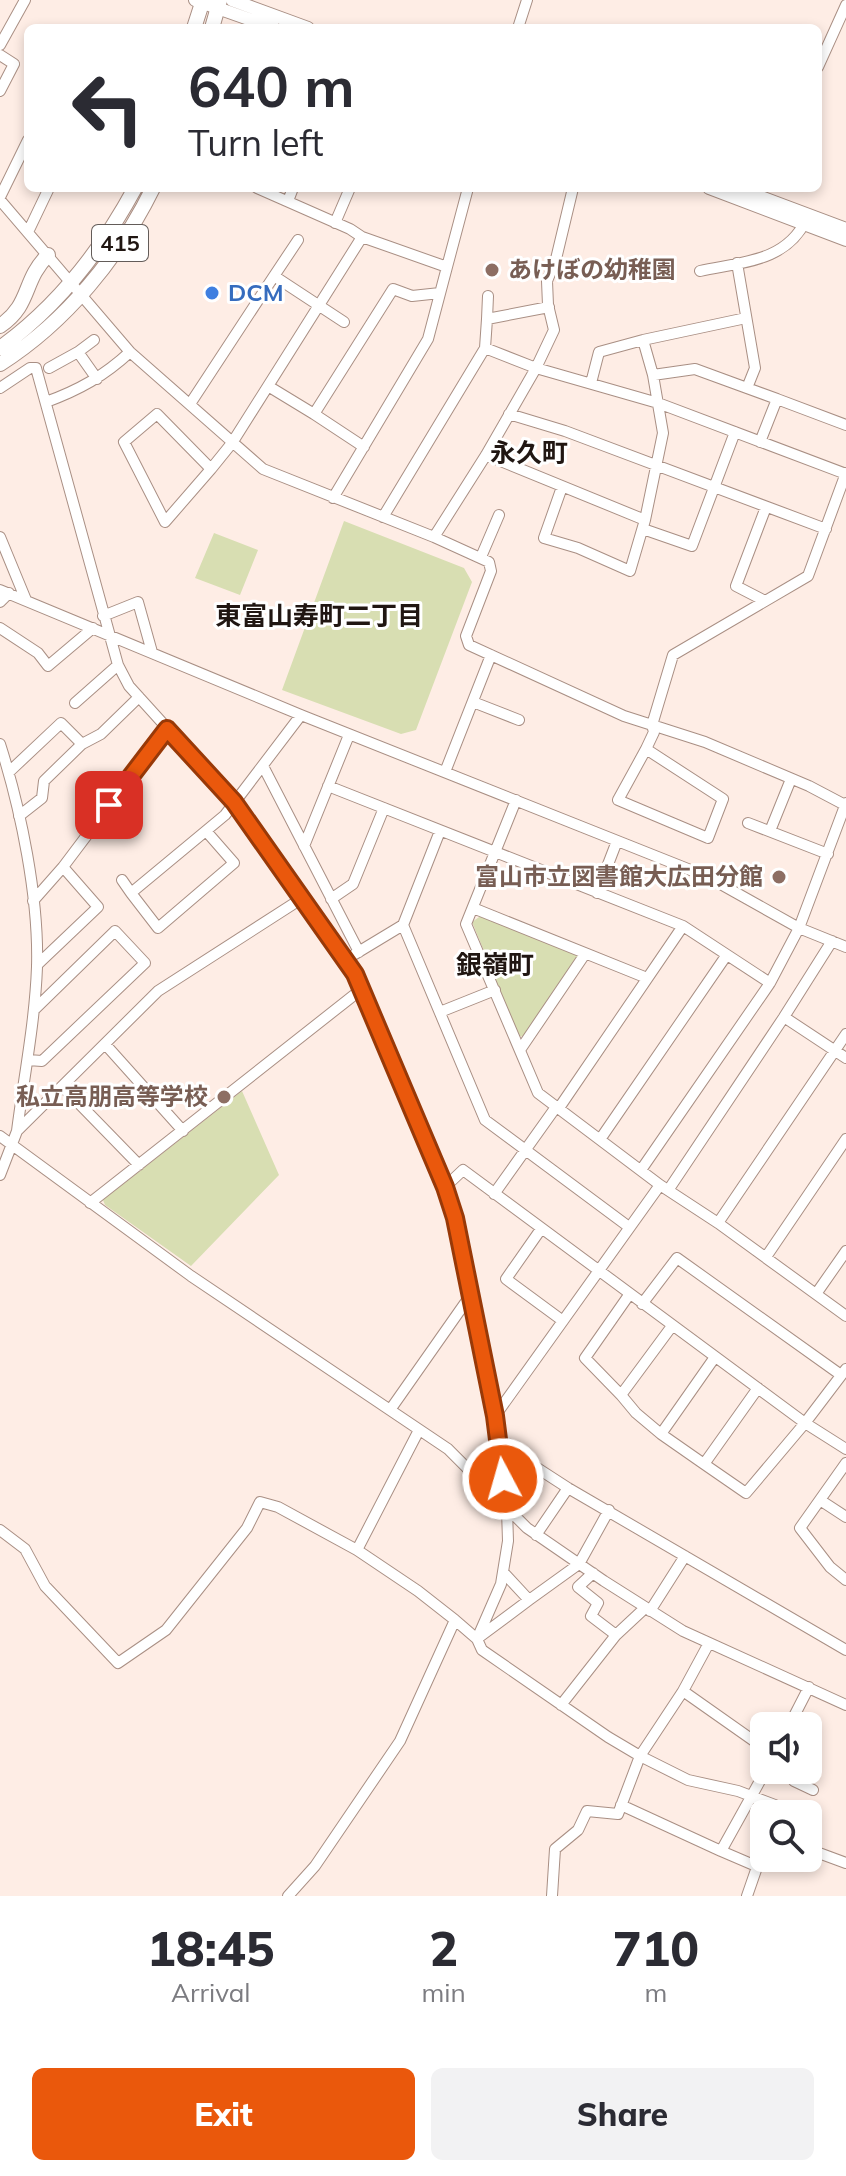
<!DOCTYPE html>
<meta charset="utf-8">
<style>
body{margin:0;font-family:Mulish,"Noto Sans JP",sans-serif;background:#f2f2f3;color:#2b2b33;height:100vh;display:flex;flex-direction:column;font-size:30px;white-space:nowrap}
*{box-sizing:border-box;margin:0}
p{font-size:26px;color:#7c7c81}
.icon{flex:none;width:44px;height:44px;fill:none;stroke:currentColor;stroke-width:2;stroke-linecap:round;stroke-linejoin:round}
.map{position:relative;height:1896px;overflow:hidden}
.panel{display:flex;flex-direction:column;background:#fff;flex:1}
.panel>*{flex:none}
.guide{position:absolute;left:24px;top:24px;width:798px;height:168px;border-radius:12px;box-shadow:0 4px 12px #0003;background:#fff;color:#2b2b33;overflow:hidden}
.fabs{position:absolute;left:750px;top:1712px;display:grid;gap:16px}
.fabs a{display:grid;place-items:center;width:72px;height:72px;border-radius:12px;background:#fff;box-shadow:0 4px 12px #0003;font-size:40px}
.pin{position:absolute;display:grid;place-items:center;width:68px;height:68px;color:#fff;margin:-34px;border-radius:16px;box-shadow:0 4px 12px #0006}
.me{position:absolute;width:88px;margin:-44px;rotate:354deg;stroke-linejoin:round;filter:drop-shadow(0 0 6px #0008)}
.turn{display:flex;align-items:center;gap:28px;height:168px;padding:0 32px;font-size:36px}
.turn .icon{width:104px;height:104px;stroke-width:2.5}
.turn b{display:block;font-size:56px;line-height:68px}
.eta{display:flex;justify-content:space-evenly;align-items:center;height:136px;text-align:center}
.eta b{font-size:48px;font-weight:800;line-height:56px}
.cta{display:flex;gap:16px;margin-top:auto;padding:16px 32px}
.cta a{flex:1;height:92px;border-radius:12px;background:#ea580c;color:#fff;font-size:32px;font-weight:800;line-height:92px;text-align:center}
.cta a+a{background:#f2f2f3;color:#2b2b33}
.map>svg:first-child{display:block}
.green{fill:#d8deb2}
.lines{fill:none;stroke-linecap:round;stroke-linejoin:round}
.minor-casing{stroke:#a98f84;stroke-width:12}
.major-casing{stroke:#a98f84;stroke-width:14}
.highway-casing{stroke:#a98f84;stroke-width:16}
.minor{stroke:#fff;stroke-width:10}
.major{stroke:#fff;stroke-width:12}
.highway{stroke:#fff;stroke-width:14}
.route-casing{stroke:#983908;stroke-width:20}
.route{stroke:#ea580c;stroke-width:14}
.education-dot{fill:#8d6e63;stroke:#fff;stroke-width:3}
.shop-dot{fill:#3f7fe0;stroke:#fff;stroke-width:3}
.labels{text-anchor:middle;stroke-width:6;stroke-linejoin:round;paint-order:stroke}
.shield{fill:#fff;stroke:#635c59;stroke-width:2}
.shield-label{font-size:22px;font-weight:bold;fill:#201612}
.education-label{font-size:24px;font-weight:bold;fill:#785e54;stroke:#fff;text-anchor:end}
.shop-label{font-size:24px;font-weight:bold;fill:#366cbe;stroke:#fff;text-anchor:start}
.neighbourhood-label{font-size:26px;font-weight:bold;fill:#201612;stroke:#fff}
</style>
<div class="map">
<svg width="846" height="1896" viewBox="0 0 846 1896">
<rect width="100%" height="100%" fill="#feede5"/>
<path class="green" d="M 344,521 L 464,568 L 472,582 L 416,730 L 401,734 L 282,690 Z
M 214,533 L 258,550 L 240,595 L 195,578 Z
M 482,915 L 581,955 L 526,1037 L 519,1036 L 472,922 Z
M 242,1091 L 279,1175 L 191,1266 L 105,1205 L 103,1200 Z"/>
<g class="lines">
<defs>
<path id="minor" d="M 518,28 L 527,0
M 0,45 L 25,0
M 0,55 L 14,64 L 0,91
M 818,67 L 846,5
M 257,188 L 350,229 L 362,237 L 447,267 L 468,188
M 0,197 L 28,140
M 0,200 L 130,352 L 263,469 L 434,537 L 489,562 L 491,571 L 466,636 L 469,645 L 624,716 L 705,742 L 809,786 L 845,805
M 288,201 L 293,188
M 335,223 L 350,188
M 28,232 L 49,188
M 298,240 L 274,276 L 344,322
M 737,263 L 755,368 L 747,388
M 700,271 C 741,262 786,262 806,220
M 488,296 L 487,319 L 549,307
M 94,340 L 78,352 L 97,379
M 485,348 L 487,319
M 49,368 L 78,352
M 653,375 L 643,340 L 746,318
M 591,383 L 599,352 L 643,340
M 268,386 L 314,414 L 393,289 L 412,296 L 440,293
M 0,388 L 30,368 L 36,368 L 118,665 L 129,686 L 234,802 L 355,974 L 445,1187 L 455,1218 L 501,1448 L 507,1510 L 508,1541 L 501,1584 L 477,1639
M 46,402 C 79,390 104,376 130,352
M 190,404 L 274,276
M 157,414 L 211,469 L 165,522 L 124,442 Z
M 314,414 L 364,447
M 509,414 L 565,431 L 826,529
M 760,442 L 777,399 L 846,425
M 486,455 L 645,520
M 211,469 L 232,443 L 362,237
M 562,487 L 544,538 L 578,548 L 630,571 L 645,520 L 663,433 L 653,375 L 695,369 L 777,399
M 333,498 L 428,339 L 447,267
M 383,517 L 485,348 L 536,368 L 658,403 L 846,474
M 643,529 L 692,546 L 735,432
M 0,537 L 26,600
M 434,537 L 486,455 L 536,368 L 554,330 L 548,305 L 547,281 L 556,259 L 573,188
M 481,557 L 499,515
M 0,590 L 301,715 L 708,877 L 799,928 L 846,947
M 765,601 L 736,586 L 766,507
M 0,602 L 9,593
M 103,616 L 138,602 L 152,652
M 0,628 L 38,653 L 48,666 L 93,628
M 473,702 L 519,720
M 75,703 L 118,665
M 0,744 C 21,810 39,898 37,967 C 35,1022 24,1076 17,1131
M 646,749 L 654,732 L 652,725 L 673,655 L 808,576 L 846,473
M 646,749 L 723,799 L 708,838 L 618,800 Z
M 263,766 L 359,952
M 9,772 L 61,723 L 82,744
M 445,772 L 491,655
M 328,786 L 683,926 L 770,983
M 516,800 L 466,924 L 538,1093 L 660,1185 L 718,1223 L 846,1316
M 19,816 L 42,798 L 44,781 L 82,744 L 101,734 L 139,697
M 748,823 L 828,854
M 206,831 L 234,863 L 158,928 L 131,893 L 225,815 L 301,715
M 770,831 L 791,779
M 304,846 L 349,735
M 122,880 L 131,893
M 597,893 L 617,841
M 331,899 L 353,884 L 384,808
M 33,901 L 63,867 L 167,729
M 473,908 L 647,978
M 403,925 L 485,1120 L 629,1227
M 832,941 L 784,1017 L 846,1058
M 355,954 L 403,925 L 440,831
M 37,965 L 98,907 L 63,867
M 440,1012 L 495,990
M 105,1044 L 183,1131
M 520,1050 L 585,954
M 28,1060 L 42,1061 L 145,963 L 115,931 L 34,1010
M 63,1087 L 139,1165
M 559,1108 L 683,926
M 0,1136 L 191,1276 L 448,1449 L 527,1528 L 604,1581 L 683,1631 L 846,1705
M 601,1138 L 726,956
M 641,1170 L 770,983 L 799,928 L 846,803
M 0,1175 L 17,1131 L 158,991 L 301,899
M 445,1187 L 463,1170 L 805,1423 L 846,1369
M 669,1189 L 784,1017
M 494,1194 L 556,1107
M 90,1203 L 363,988
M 718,1223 L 846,1034
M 541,1229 L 506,1279 L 563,1321
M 766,1257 L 846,1139
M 816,1294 L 846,1251
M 642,1304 L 677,1258 L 841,1375
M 758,1388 L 704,1464 L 746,1493 L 805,1423 L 846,1449
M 621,1395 L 585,1358 L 629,1295
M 390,1410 L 470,1296
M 495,1416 L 660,1185
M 419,1430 L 357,1550 L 418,1591 L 455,1620
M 661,1434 L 636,1413 L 621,1395 L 672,1326
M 501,1448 L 517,1455 L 568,1488 L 846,1650
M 846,1463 L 800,1528 L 830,1567 L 846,1580
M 704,1464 L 661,1434 L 715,1357
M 820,1500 L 846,1517
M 0,1530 L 25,1549 L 45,1586 L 118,1663 L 166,1630 L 247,1528 L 260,1502 L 278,1507 L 357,1550
M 536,1535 L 568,1488
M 503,1572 L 529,1600 L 579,1564 L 609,1510
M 593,1573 L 578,1587 L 598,1603 L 591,1616 L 616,1635 L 645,1608
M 650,1611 L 685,1556
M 478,1638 L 529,1600
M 709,1643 L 683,1691 L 764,1748
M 561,1705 L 616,1635
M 789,1726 L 809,1687
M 785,1770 L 794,1781 L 813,1790
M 621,1805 L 721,1851
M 808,1849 L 846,1863
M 756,1866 L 721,1851 L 766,1770
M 288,1896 L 315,1866 L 400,1741 L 455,1620 L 477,1639 L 482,1650 L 608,1737 L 640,1756 L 688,1780 L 738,1791 L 775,1805 L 776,1814
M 552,1896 L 555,1849 L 578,1830 L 587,1811 L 618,1814 L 640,1756 L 683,1691
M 747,1896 L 764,1847"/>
<path id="major" d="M 195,0 L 274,28
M 232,0 L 308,28
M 709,188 L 846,240
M 737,188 L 846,229"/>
<path id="highway" d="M 194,28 L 203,0
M 212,28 L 220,0
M 0,326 C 32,304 22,281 48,255
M 0,348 C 58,306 101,251 135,188
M 0,364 C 66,322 119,257 153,188"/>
</defs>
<use href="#minor" class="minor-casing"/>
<use href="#major" class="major-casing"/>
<use href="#highway" class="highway-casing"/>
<use href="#minor" class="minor"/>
<use href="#major" class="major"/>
<use href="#highway" class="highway"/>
</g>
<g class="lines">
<defs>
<path id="route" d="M 109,805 L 167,729 L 234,802 L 355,974 L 445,1187 L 455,1218 L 495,1416 L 503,1479"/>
</defs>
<use href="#route" class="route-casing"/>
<use href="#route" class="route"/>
</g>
<g class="education-dot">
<circle cx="492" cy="270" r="8"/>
<circle cx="779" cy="877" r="8"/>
<circle cx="224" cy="1097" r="8"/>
</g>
<circle class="shop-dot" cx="212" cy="293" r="8"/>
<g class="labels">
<rect class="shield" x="92" y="225" width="56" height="36" rx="6"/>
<g class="shield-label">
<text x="120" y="251">415</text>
</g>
<g class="education-label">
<text x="508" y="278" text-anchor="start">あけぼの幼稚園</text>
<text x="763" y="885">富山市立図書館大広田分館</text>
<text x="208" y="1105">私立高朋高等学校</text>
</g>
<g class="shop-label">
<text x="228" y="301">DCM</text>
</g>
<g class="neighbourhood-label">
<text x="529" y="462">永久町</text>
<text x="319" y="625">東富山寿町二丁目</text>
<text x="495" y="974">銀嶺町</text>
</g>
</g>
</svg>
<div class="fabs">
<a><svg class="icon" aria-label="sound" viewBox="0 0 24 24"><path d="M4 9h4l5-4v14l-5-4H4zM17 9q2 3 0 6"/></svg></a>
<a><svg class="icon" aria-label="search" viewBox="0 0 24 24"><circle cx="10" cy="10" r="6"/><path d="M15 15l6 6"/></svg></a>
</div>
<div class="pin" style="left:109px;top:805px;background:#d93025"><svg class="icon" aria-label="arrive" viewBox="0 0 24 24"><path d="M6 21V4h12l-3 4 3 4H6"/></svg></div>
<svg class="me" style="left:503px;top:1479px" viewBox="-20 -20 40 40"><circle r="17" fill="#ea580c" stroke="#fff" stroke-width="3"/><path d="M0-11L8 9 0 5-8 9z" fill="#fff"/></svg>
<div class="guide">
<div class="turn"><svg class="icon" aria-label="left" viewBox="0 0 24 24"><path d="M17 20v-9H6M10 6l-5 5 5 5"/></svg><div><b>640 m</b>Turn left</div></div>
</div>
</div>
<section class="panel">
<div class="eta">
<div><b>18:45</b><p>Arrival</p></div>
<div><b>2</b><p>min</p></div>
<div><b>710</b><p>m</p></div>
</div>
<div class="cta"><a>Exit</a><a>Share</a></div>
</section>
